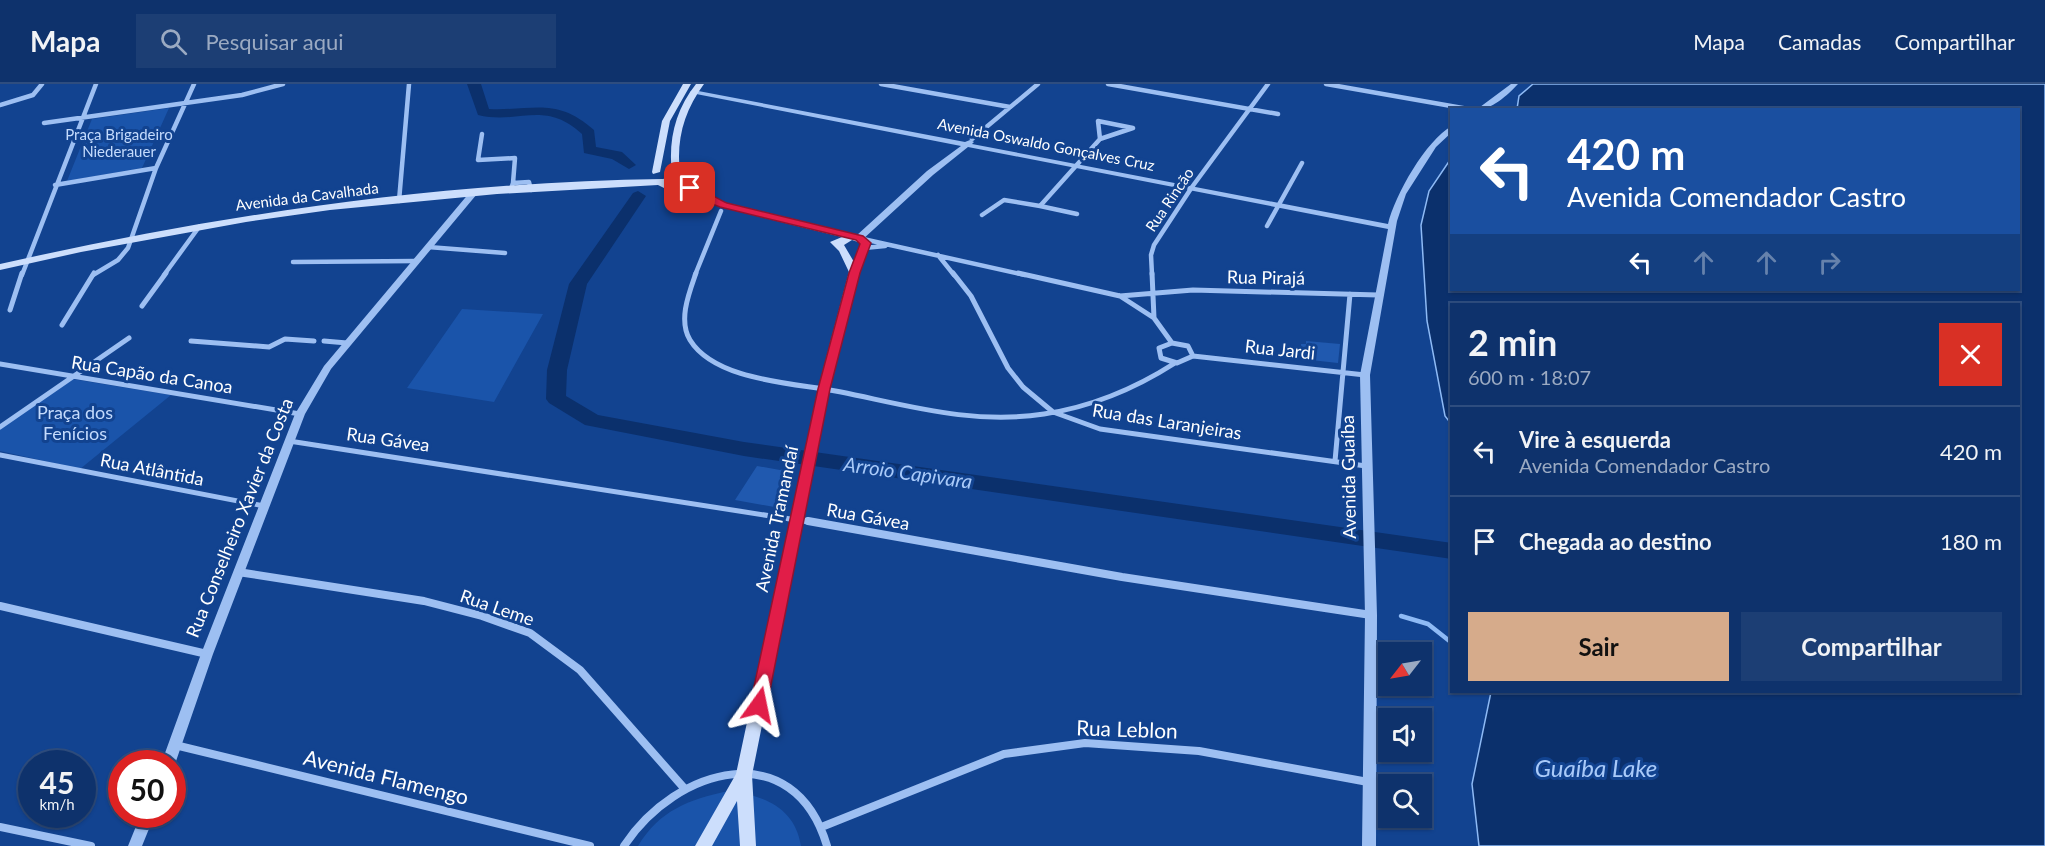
<!DOCTYPE html>
<html lang="pt">
<meta charset="utf-8">
<style>
body{margin:0;font-family:Lato,sans-serif;background:#1c3e74;color:#f1f3f6;height:100vh;display:flex;flex-direction:column;font-size:22px;white-space:nowrap}
*{box-sizing:border-box;margin:0}
p{font-size:20px;color:#9baac2}
.icon{flex:none;width:33px;height:33px;fill:none;stroke:currentColor;stroke-width:2;stroke-linecap:round;stroke-linejoin:round}
.map{position:relative;flex:1;overflow:hidden}
.details{position:absolute;left:1450px;top:219px;width:570px;height:390px;display:flex;flex-direction:column;background:#0e326c;border-radius:0px;box-shadow:0 2px 4px #0004,0 0 0 2px #2e4d7f}
.details>*{flex:none}
.banner{position:absolute;left:1450px;top:24px;width:570px;height:183px;border-radius:0px;box-shadow:0 2px 4px #0004,0 0 0 2px #2e4d7f;background:#1a4fa0;color:#fff;overflow:hidden}
.needle{width:39px;rotate:239deg}
.controls{position:absolute;left:1378px;top:558px;display:grid;gap:12px}
.controls a{display:grid;place-items:center;width:54px;height:54px;border-radius:0px;background:#0e326c;box-shadow:0 2px 4px #0004,0 0 0 2px #2e4d7f;font-size:30px}
.speed{position:absolute;left:18px;top:666px;display:flex;gap:12px;font-size:30px;font-weight:700;text-align:center}
.speed>*{display:grid;place-content:center;width:78px;height:78px;border-radius:50%;background:#0e326c;box-shadow:0 2px 4px #0004,0 0 0 2px #2e4d7f;line-height:1}
.speed small{font-size:15px;font-weight:400}
.speed .limit{border:9px solid #d22;background:#fff;color:#111}
.pin{position:absolute;display:grid;place-items:center;width:51px;height:51px;color:#fff;margin:-26px;border-radius:12px;box-shadow:0 3px 9px #0006}
.me{position:absolute;width:66px;margin:-33px;rotate:12deg;stroke-linejoin:round;filter:drop-shadow(0 0 4px #0008)}
.turn{display:flex;align-items:center;gap:21px;height:126px;padding:0 18px;font-size:27px}
.turn .icon{width:78px;height:78px;stroke-width:2.5}
.turn b{display:block;font-size:42px;line-height:51px}
.lanes{display:flex;align-items:center;height:57px;padding:0 18px;background:#0003;justify-content:center;gap:30px;direction:ltr}
.lanes .off{opacity:.35}
.round{display:grid;place-items:center;flex:none;width:63px;height:63px;border-radius:0px;background:#1c3e74}
.overview{display:flex;align-items:center;justify-content:space-between;height:102px;padding:0 18px}
h1{font-size:36px;font-weight:700;line-height:45px}
.action{display:flex;gap:12px;margin-top:auto;padding:12px 18px}
.action a{flex:1;height:69px;border-radius:0px;background:#d6ab8b;color:#111;font-size:24px;font-weight:700;line-height:69px;text-align:center}
.action a+a{background:#1c3e74;color:#f1f3f6}
ul{padding:0;list-style:none}
li{display:flex;align-items:center;gap:18px;height:90px;padding:0 18px;border-top:2px solid #2e4d7f}
li div{flex:1}
li b{display:block;font-size:22px}
li em{font-style:normal}
header{display:flex;align-items:center;gap:36px;box-sizing:border-box;height:84px;padding:0 30px;background:#0e326c;border-bottom:2px solid #2e4d7f}
header strong{font-size:28px}
nav{display:flex;gap:33px;margin-inline-start:auto;font-size:21px}
.search{width:420px;height:54px;background:#1c3e74;display:flex;align-items:center;gap:15px;box-sizing:border-box;padding:0 21px;border-radius:0px;color:#9baac2;font-size:22px}
.map>svg:first-child{display:block}
.green{fill:#1a54aa}
.water{fill:#0b306c;stroke:#8ebaf5;stroke-width:1.5}
.lines{fill:none;stroke-linecap:round;stroke-linejoin:round}
.stream{stroke:#8ebaf5;stroke-width:4.5}
.river{fill:#0b306c;fill-rule:evenodd}
.building{fill:#2059af}
.minor-far2{stroke:#9dbff2;stroke-width:4.5}
.minor-far1{stroke:#9dbff2;stroke-width:5}
.minor{stroke:#9dbff2;stroke-width:8}
.tertiary{fill:#9dbff2;fill-rule:evenodd}
.secondary{fill:#ccdefc;fill-rule:evenodd}
.route{fill:#e11d48;stroke:#92132f;stroke-width:1.5}
.labels{text-anchor:middle;stroke-width:6;stroke-linejoin:round;paint-order:stroke}
.far-park-label{font-size:15px;fill:#c4dbfd;stroke:#124390}
.far-street-label{font-size:15px;fill:#fff;stroke:#124390}
.street-label{font-size:18px;fill:#fff;stroke:#124390}
.park-label{font-size:18px;fill:#c4dbfd;stroke:#124390}
.water-label{font-size:20px;font-style:italic;fill:#a9caf9;stroke:#124390}
.near-street-label{font-size:21px;fill:#fff;stroke:#124390}
.near-water-label{font-size:24px;font-style:italic;fill:#a9caf9;stroke:#124390}
</style>
<header>
<strong>Mapa</strong>
<div class="search"><svg class="icon" aria-label="search" viewBox="0 0 24 24"><circle cx="10" cy="10" r="6"/><path d="M15 15l6 6"/></svg>Pesquisar aqui</div>
<nav><a>Mapa</a><a>Camadas</a><a>Compartilhar</a></nav>
</header>
<div class="map">
<svg width="2045" height="762" viewBox="0 0 2045 762">
<rect width="100%" height="100%" fill="#124390"/>
<path class="green" d="M 169,24 L 142,84 L 67,97 L 92,35 Z
M 462,225 L 543,230 L 494,318 L 407,304 Z
M 72,295 L 171,311 L 80,385 L 0,367 L 0,345 Z
M 728,707 C 763,711 795,723 801,762 L 638,762 C 660,726 688,716 728,707 Z"/>
<path class="water" d="M 1533,0 L 2045,0 L 2045,762 L 1479,762 L 1472,700 L 1491,608 L 2019,608 L 2019,220 L 1452,220 L 1452,341 L 1445,332 L 1427,237 L 1421,141 L 1429,107 L 1452,73 L 1452,206 L 2019,206 L 2019,26 L 1517,25 L 1519,12 Z"/>
<g class="lines">
<path class="stream" d="M 1401,532 L 1428,540 L 1452,559"/>
<path class="river" d="M 467,0 L 481,0 L 489,25 C 533,27 556,12 594,46 L 596,63 L 622,68 L 636,81 L 629,85 L 612,75 L 584,69 L 582,50 C 544,15 519,41 478,31 Z
M 638,107 L 646,112 L 587,200 L 567,286 L 566,312 L 598,331 L 744,358 L 1452,459 L 1452,475 L 744,372 L 585,341 L 549,319 L 546,315 L 547,286 L 569,200 L 633,109 Z"/>
</g>
<path class="building" d="M 1306,257 L 1340,260 L 1338,279 L 1302,275 L 1301,260 L 1306,260 Z
M 757,382 L 780,386 L 790,383 L 780,424 L 735,416 Z"/>
<g class="lines">
<path class="minor-far2" d="M 881,0 L 1010,23
M 1108,0 L 1278,30
M 1326,0 L 1474,26
M 0,21 L 33,11 L 42,0
M 44,39 L 242,11 L 283,0
M 482,50 L 478,76 L 515,74 L 513,99
M 972,55 L 1038,0
M 1100,55 L 1098,37 L 1133,44
M 55,101 L 156,84
M 512,102 L 513,99 L 529,98 L 531,106
M 399,117 L 409,0
M 1040,122 L 1077,130
M 982,131 L 1004,116 L 1040,122 L 1100,55 L 1133,44
M 1267,142 L 1302,79
M 863,155 L 1025,191
M 428,163 L 505,169
M 864,164 L 885,162
M 938,171 L 954,191
M 293,178 L 416,177
M 22,191 L 96,0
M 93,191 L 118,176 L 128,164 L 156,84 L 194,0
M 164,191 L 199,143
M 695,191 L 721,127
M 1152,191 L 1151,171 L 1154,161 L 1192,103 L 1268,0"/>
<path class="minor-far1" d="M 696,189 C 689,209 678,236 690,256 C 716,298 798,299 841,308 C 910,322 974,341 1044,330 C 1091,323 1136,304 1175,279
M 953,189 L 971,212 L 1008,284 L 1023,303 L 1053,328 L 1100,345 L 1366,382
M 1018,189 L 1120,212 L 1193,206 L 1378,211
M 1152,189 L 1154,234 L 1172,259
M 1120,212 L 1154,234
M 142,222 L 166,189
M 10,226 L 22,189
M 62,241 L 94,189
M 191,257 L 269,263 L 285,255 L 314,257
M 324,257 L 347,259
M 1172,259 L 1188,262 L 1193,272 L 1177,279 L 1161,274 L 1159,264 Z
M 1193,272 L 1365,291
M 0,280 L 300,330
M 0,343 L 129,254
M 289,357 L 816,439
M 0,371 L 264,422
M 1335,377 L 1350,210"/>
<path class="minor" d="M 808,437 L 1122,493 L 1371,531
M 238,488 L 424,517 L 482,532 L 530,549 L 580,586 L 684,704
M 0,522 L 207,570
M 175,661 L 590,762
M 824,742 L 1004,670 L 1085,659 L 1199,667 L 1368,698
M 0,743 L 91,762
M 624,762 C 676,683 794,650 827,762"/>
<path class="tertiary" d="M 1511,0 L 1518,0 C 1508,11 1491,26 1476,26 Z
M 693,6 L 965,58 L 970,56 L 974,58 L 972,60 L 1388,140 C 1395,111 1426,56 1452,42 L 1452,48 L 1436,63 L 1406,110 L 1397,137 L 1370,291 L 1377,531 L 1376,762 L 1362,762 L 1365,531 L 1360,291 L 1388,145 L 968,63 L 933,91 L 862,156 L 856,156 L 856,152 L 927,87 L 961,62 L 691,9 L 690,8 Z
M 470,108 L 477,110 L 331,285 L 305,330 L 213,570 L 175,680 L 172,684 L 172,680 L 161,680 L 201,570 L 295,330 L 324,282 Z
M 141,730 L 155,730 L 142,762 L 128,762 Z"/>
<path class="secondary" d="M 683,0 L 691,0 L 670,37 L 660,88 L 653,90 L 652,88 L 662,37 Z
M 696,0 L 704,0 C 684,27 676,56 680,89 L 709,112 L 727,119 L 863,152 L 871,159 L 859,188 L 830,305 L 752,691 L 756,762 L 740,762 L 737,717 L 712,762 L 695,762 L 736,690 L 818,305 L 849,188 L 839,167 L 830,158 L 842,153 L 721,123 L 703,116 L 677,95 L 668,99 L 712,121 L 712,125 L 706,125 L 658,101 L 497,110 L 330,126 L 246,138 L 81,168 L 0,186 L 0,180 C 217,131 440,98 663,95 L 670,93 L 672,90 C 668,57 675,26 696,0 ZM 852,156 L 861,159 L 854,178 L 844,161 Z"/>
</g>
<path class="route" d="M 687,102 C 699,101 715,114 727,119 L 863,152 L 871,159 L 860,189 L 830,305 L 767,621 L 765,626 L 753,626 L 750,621 L 818,305 L 849,189 L 860,160 L 856,156 L 720,123 L 702,116 L 687,106 Z"/>
<g class="labels">
<g class="far-park-label">
<text x="119" y="56">Praça Brigadeiro<tspan x="119" dy="17">Niederauer</tspan></text>
</g>
<g class="far-street-label">
<text transform="translate(1046 61) rotate(11)" y="5">Avenida Oswaldo Gonçalves Cruz</text>
<text transform="translate(307 113) rotate(-7)" y="5">Avenida da Cavalhada</text>
<text transform="translate(1170 116) rotate(-56)" y="5">Rua Rincão</text>
</g>
<g class="street-label">
<text transform="translate(1266 194) rotate(1)" y="6">Rua Pirajá</text>
<text transform="translate(1280 266) rotate(6)" y="6">Rua Jardi</text>
<text transform="translate(152 291) rotate(9)" y="6">Rua Capão da Canoa</text>
<text transform="translate(1167 338) rotate(9)" y="6">Rua das Laranjeiras</text>
<text transform="translate(388 356) rotate(8)" y="6">Rua Gávea</text>
<text transform="translate(152 386) rotate(11)" y="6">Rua Atlântida</text>
<text transform="translate(1349 393) rotate(-91)" y="6">Avenida Guaíba</text>
<text transform="translate(868 433) rotate(10)" y="6">Rua Gávea</text>
<text transform="translate(240 434) rotate(-68)" y="6">Rua Conselheiro Xavier da Costa</text>
<text transform="translate(777 435) rotate(-78)" y="6">Avenida Tramandaí</text>
<text transform="translate(497 524) rotate(19)" y="6">Rua Leme</text>
</g>
<g class="park-label">
<text x="75" y="335">Praça dos<tspan x="75" dy="21">Fenícios</tspan></text>
</g>
<g class="water-label">
<text transform="translate(908 389) rotate(8)" y="7">Arroio Capivara</text>
</g>
<g class="near-street-label">
<text transform="translate(1127 646) rotate(2)" y="7">Rua Leblon</text>
<text transform="translate(386 694) rotate(14)" y="7">Avenida Flamengo</text>
</g>
<g class="near-water-label">
<text x="1596" y="693">Guaíba Lake</text>
</g>
</g>
</svg>
<div class="controls">
<a><svg class="needle" viewBox="-14 -14 28 28"><path d="M0-13l5 13h-10z" fill="#e53935"/><path d="M0 13l5-13h-10z" fill="#9baac2"/></svg></a>
<a><svg class="icon" aria-label="sound" viewBox="0 0 24 24"><path d="M4 9h4l5-4v14l-5-4H4zM17 9q2 3 0 6"/></svg></a>
<a><svg class="icon" aria-label="search" viewBox="0 0 24 24"><circle cx="10" cy="10" r="6"/><path d="M15 15l6 6"/></svg></a>
</div>
<div class="speed"><div>45<small>km/h</small></div><div class="limit">50</div></div>
<div class="pin" style="left:690px;top:104px;background:#d93025"><svg class="icon" aria-label="arrive" viewBox="0 0 24 24"><path d="M6 21V4h12l-3 4 3 4H6"/></svg></div>
<svg class="me" style="left:759px;top:621px" viewBox="-20 -20 40 40"><path d="M0-17L14 15 0 8-14 15z" fill="#e11d48" stroke="#fff" stroke-width="4"/></svg>
<div class="banner">
<div class="turn"><svg class="icon" aria-label="left" viewBox="0 0 24 24"><path d="M17 20v-9H6M10 6l-5 5 5 5"/></svg><div><b>420 m</b>Avenida Comendador Castro</div></div>
<div class="lanes"><svg class="icon" aria-label="left" viewBox="0 0 24 24"><path d="M17 20v-9H6M10 6l-5 5 5 5"/></svg><svg class="icon off" aria-label="ahead" viewBox="0 0 24 24"><path d="M12 20V5M6 11l6-6 6 6"/></svg><svg class="icon off" aria-label="ahead" viewBox="0 0 24 24"><path d="M12 20V5M6 11l6-6 6 6"/></svg><svg class="icon off" aria-label="right" viewBox="0 0 24 24"><path d="M7 20v-9h11M14 6l5 5-5 5"/></svg></div>
</div>
<section class="details">
<div class="overview"><div><h1>2 min</h1><p>600 m · 18:07</p></div><a class="round" style="background:#d93025;color:#fff"><svg class="icon" aria-label="close" viewBox="0 0 24 24"><path d="M6 6l12 12M18 6L6 18"/></svg></a></div>
<ul>
<li><svg class="icon" aria-label="left" viewBox="0 0 24 24"><path d="M17 20v-9H6M10 6l-5 5 5 5"/></svg><div><b>Vire à esquerda</b><p>Avenida Comendador Castro</p></div><em>420 m</em></li>
<li><svg class="icon" aria-label="arrive" viewBox="0 0 24 24"><path d="M6 21V4h12l-3 4 3 4H6"/></svg><div><b>Chegada ao destino</b></div><em>180 m</em></li>
</ul>
<div class="action"><a>Sair</a><a>Compartilhar</a></div>
</section>
</div>
